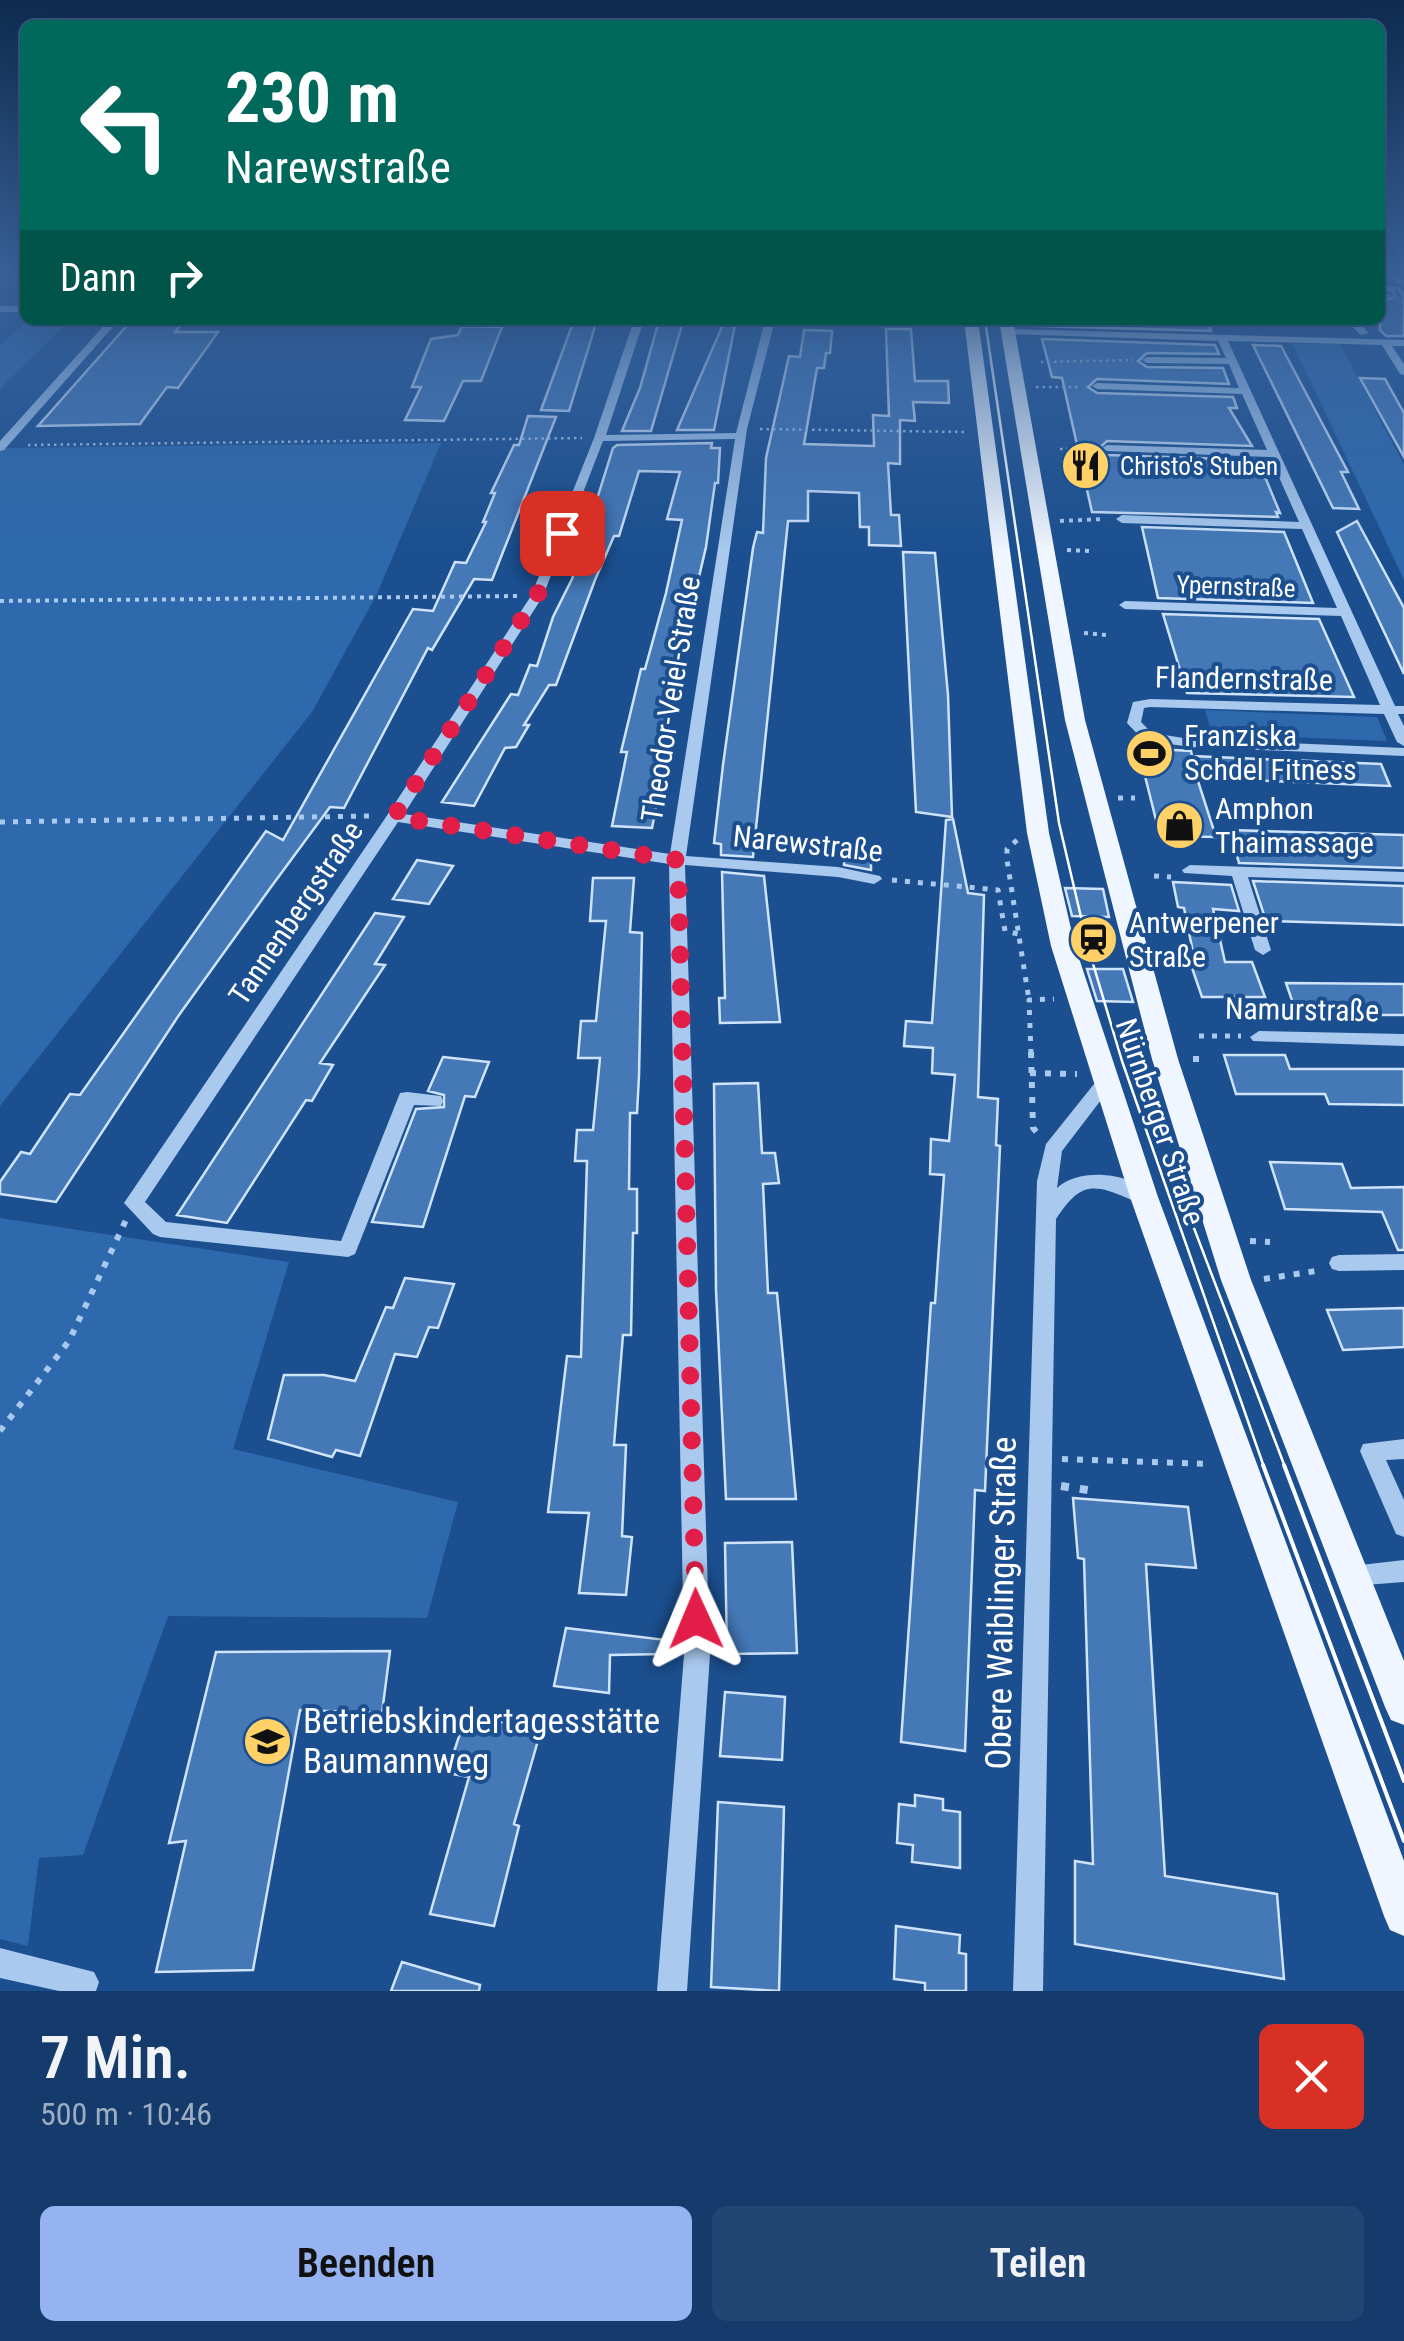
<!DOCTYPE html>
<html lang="de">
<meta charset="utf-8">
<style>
body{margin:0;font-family:"Roboto Condensed",sans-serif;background:#214673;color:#f1f3f6;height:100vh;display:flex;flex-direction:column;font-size:38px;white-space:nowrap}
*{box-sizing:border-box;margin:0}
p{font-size:32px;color:#9dadc1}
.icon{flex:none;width:55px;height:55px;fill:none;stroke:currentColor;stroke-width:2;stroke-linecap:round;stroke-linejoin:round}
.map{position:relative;height:1991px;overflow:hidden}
.details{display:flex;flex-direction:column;background:#143b6b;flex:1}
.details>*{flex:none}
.guide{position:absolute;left:20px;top:20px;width:1365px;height:305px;border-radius:15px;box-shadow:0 10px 40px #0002,0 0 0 2px #33557e;background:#00695c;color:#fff;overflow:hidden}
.pin{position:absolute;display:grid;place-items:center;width:85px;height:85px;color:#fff;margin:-42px;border-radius:20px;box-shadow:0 5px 15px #0006}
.me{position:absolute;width:110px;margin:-55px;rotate:359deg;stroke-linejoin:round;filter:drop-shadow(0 0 8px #0008)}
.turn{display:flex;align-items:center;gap:35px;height:210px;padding:0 40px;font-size:45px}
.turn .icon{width:130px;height:130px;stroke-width:2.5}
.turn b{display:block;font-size:70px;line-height:85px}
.then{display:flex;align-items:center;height:95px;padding:0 40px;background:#0003;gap:20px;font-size:38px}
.round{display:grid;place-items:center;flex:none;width:105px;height:105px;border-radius:15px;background:#214673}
.headline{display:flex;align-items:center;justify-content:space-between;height:170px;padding:0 40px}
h1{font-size:60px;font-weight:600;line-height:75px}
.button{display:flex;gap:20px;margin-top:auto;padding:20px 40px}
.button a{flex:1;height:115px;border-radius:15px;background:#95b2f1;color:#111;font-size:40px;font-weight:600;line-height:115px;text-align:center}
.button a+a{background:#214673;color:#f1f3f6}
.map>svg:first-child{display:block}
.green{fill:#2e69ad}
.building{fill:#4478b7;stroke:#cfe3fa;stroke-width:2.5}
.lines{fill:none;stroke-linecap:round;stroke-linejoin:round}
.path-far4{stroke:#a9c9ee;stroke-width:2.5;stroke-dasharray:2.5 4;stroke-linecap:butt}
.path-far3{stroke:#a9c9ee;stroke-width:4;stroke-dasharray:4 5;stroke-linecap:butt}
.path-far2{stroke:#a9c9ee;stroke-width:5;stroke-dasharray:5 8;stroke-linecap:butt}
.path-far1{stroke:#a9c9ee;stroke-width:6;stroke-dasharray:6 9;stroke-linecap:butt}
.path{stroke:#a9c9ee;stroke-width:8;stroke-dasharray:8 11;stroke-linecap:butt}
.minor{fill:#a9c9ee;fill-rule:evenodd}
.major{fill:#f0f6ff;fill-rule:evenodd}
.tram-far1{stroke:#fff;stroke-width:2.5}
.tram{stroke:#fff;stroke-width:4}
.route{stroke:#e11d48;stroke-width:18;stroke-dasharray:0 32.4}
.labels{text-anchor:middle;stroke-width:8;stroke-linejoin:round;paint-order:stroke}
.far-poi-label{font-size:25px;fill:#fff;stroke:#1b4f8f;text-anchor:start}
.far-street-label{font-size:25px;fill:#fff;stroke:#1b4f8f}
.street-label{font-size:30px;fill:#fff;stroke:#1b4f8f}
.poi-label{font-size:30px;fill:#fff;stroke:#1b4f8f;text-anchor:start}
.near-street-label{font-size:35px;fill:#fff;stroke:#1b4f8f}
.near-poi-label{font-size:35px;fill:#fff;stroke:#1b4f8f;text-anchor:start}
</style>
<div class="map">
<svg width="1404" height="1991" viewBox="0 0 1404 1991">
<rect width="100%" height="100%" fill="#1b4f8f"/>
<path class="green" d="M 29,320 L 70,320 L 0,389 L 0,345 Z
M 1293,344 L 1340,344 L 1404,465 L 1404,580 Z
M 441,443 L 377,594 L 312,712 L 0,1106 L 0,448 Z
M 1205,710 L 1377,717 L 1387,741 L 1212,734 Z
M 0,1218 L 289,1262 L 233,1449 L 458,1502 L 427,1618 L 168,1616 L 83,1855 L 39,1858 L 28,1946 L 0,1939 Z"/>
<path class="building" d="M 1380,288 L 1398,288 L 1404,295 L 1404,336 L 1386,336 L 1380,330 L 1380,301 L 1395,297 L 1393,291 Z
M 132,320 L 185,320 L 175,332 L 218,332 L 178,388 L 167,387 L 140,424 L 38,426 Z
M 574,320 L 597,320 L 569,411 L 541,410 Z
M 725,320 L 736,320 L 714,430 L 677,430 Z
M 1038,320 L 1207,320 L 1211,331 L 1039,326 Z
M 658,324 L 682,325 L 651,431 L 622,431 L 640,388 Z
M 462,326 L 502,327 L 481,381 L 463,381 L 444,421 L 405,420 L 421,387 L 412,387 L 431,339 L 458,335 Z
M 886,329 L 911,329 L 915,381 L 948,381 L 949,403 L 913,402 L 915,421 L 900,420 L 900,464 L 888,463 L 891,515 L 899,515 L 901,546 L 869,545 L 869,527 L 860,527 L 859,493 L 808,491 L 808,521 L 788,521 L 753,857 L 721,855 L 721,844 L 714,843 L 723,765 L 753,548 L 757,532 L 763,533 L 766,458 L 789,356 L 800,357 L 804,330 L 832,331 L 830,353 L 826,353 L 824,368 L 817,368 L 804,444 L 874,446 L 873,415 L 889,416 Z
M 1042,339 L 1215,345 L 1219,354 L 1147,353 L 1138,361 L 1147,367 L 1223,368 L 1229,384 L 1097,379 L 1088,387 L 1097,393 L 1233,397 L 1237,408 L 1229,408 L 1252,446 L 1107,441 L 1098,449 L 1107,455 L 1258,460 L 1280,513 L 1276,512 L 1278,517 L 1092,512 L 1062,378 L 1052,377 Z
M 1253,345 L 1281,346 L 1348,472 L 1341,472 L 1359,509 L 1333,508 Z
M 1360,378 L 1385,379 L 1404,413 L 1404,457 Z
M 528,416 L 556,417 L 492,580 L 474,579 L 432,650 L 428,648 L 344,808 L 330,807 L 271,887 L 179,1015 L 56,1202 L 0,1194 L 0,1182 L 21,1152 L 30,1154 L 70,1094 L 80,1095 L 266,831 L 283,840 L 413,609 L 433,611 L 455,562 L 466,563 L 486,522 L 483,522 L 495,493 L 491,493 L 514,445 L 519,445 Z
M 712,443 L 711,448 L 720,448 L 718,483 L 715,483 L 706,547 L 677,671 L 674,703 L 656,766 L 660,766 L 651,803 L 657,803 L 652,828 L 612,826 L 627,752 L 621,752 L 641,669 L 645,669 L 666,593 L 682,520 L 667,519 L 680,472 L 639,471 L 619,536 L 614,536 L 595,580 L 556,685 L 549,685 L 524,725 L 529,725 L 516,747 L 505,748 L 474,806 L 442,802 L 511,694 L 518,695 L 530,665 L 537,666 L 553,617 L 572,579 L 613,448 L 617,445 Z
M 1357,521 L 1404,608 L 1404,674 L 1337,532 Z
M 1142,527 L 1284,532 L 1313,603 L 1158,598 Z
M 903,552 L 935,553 L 948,695 L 952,817 L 916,812 Z
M 1163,614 L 1319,619 L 1354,697 L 1187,693 Z
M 1138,748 L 1191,751 L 1192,756 L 1381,764 L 1390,786 L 1197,778 L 1216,837 L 1160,836 Z
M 953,819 L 968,893 L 984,895 L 978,1097 L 998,1099 L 996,1145 L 1000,1146 L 985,1491 L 975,1490 L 965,1751 L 901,1742 L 931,1303 L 935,1303 L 944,1175 L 930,1174 L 931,1139 L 949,1141 L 955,1075 L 932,1073 L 933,1048 L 904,1046 L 906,1021 L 932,1023 L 946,820 Z
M 1230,830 L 1404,835 L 1404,868 L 1239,863 Z
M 845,847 L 871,848 L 871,870 L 844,865 Z
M 417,860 L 453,866 L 429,904 L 393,899 Z
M 722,872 L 764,876 L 780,1022 L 720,1023 L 719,998 L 725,998 Z
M 593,878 L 634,878 L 630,932 L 642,933 L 639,1076 L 637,1113 L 630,1113 L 629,1189 L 637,1189 L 637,1233 L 633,1233 L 631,1335 L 623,1335 L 614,1445 L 626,1445 L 622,1536 L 632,1537 L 626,1595 L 579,1593 L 589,1513 L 548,1512 L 567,1356 L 581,1357 L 587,1161 L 575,1161 L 577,1130 L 593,1130 L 600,1058 L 578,1058 L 581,1021 L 596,1021 L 606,921 L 590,921 Z
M 1253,881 L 1404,886 L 1404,925 L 1266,921 Z
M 1173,882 L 1231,885 L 1239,911 L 1213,909 L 1225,962 L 1252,962 L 1265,997 L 1202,997 L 1190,962 L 1195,962 L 1184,908 L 1178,907 Z
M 1065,888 L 1103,889 L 1109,917 L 1072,916 Z
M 375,913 L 404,917 L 375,964 L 385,965 L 320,1063 L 333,1065 L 312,1101 L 306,1100 L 227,1223 L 177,1215 Z
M 1087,969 L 1123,969 L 1133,1002 L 1097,1001 Z
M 1286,983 L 1404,984 L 1404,1015 L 1297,1015 Z
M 1224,1055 L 1285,1055 L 1290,1069 L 1404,1069 L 1404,1105 L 1329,1104 L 1325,1094 L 1236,1094 Z
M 443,1057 L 489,1062 L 475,1097 L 465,1096 L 423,1227 L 372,1222 L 416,1109 L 444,1107 L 444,1095 L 428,1091 Z
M 758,1083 L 762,1153 L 775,1153 L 779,1183 L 763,1184 L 768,1293 L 777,1293 L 796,1499 L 726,1499 L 716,1290 L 714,1084 Z
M 1270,1162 L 1342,1164 L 1351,1188 L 1404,1187 L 1404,1250 L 1398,1250 L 1382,1212 L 1285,1209 Z
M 405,1278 L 454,1284 L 438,1328 L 429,1327 L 417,1357 L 395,1354 L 360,1456 L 336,1450 L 332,1457 L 268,1439 L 284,1375 L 324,1375 L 355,1381 L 386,1307 L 393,1308 Z
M 1404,1308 L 1404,1347 L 1343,1350 L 1327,1310 Z
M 1073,1498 L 1188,1507 L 1196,1568 L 1146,1564 L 1165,1876 L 1277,1894 L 1284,1979 L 1075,1944 L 1075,1861 L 1093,1864 L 1084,1559 L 1078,1558 Z
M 792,1542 L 797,1653 L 727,1654 L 725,1543 Z
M 566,1628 L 666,1640 L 665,1654 L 610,1655 L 609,1693 L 554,1686 Z
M 390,1651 L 382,1713 L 300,1710 L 253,1970 L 156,1972 L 186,1841 L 169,1843 L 216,1652 Z
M 725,1692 L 785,1697 L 782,1760 L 720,1756 Z
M 466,1715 L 541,1730 L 514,1824 L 519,1826 L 494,1926 L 430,1914 L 469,1777 L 447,1773 Z
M 915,1795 L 943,1799 L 943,1810 L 960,1812 L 960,1868 L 912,1862 L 913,1845 L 897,1843 L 899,1804 L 915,1806 Z
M 718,1802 L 784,1807 L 779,1991 L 711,1987 Z
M 896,1926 L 960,1935 L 959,1953 L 966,1954 L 966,1991 L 925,1991 L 925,1983 L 894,1979 Z
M 402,1962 L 480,1985 L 479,1991 L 391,1991 Z"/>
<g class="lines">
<path class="path-far4" d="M 1041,362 L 1133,360
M 1036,387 L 1080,387
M 760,429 L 964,432
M 28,445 L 582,438
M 1060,449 L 1092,449"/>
<path class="path-far3" d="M 1060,521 L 1104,519
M 1067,550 L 1089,551
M 0,601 L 517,596
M 1084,633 L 1106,635"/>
<path class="path-far2" d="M 1118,798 L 1135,798
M 0,822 L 371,816
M 1017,840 L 1007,849 L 1007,860 L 1029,1000
M 1154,876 L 1171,877
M 892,880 L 998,890 L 1005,931 L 1018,934
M 1199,1036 L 1241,1036
M 1031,1054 L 1029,1000 L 1054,999"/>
<path class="path-far1" d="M 1031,1052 L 1033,1128 L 1040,1136
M 1193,1059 L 1206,1059
M 1030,1073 L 1077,1074
M 1250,1241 L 1270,1242
M 1264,1279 L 1322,1270
M 0,1431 L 69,1341 L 126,1220
M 1062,1459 L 1211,1464"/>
<path class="path" d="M 1061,1486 L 1094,1491"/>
<path class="minor" d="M 1388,273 L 1397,273 L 1404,280 L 1404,288 Z
M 1380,292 L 1392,295 L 1380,298 Z
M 0,306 L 25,306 L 25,312 L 0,312 Z
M 109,320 L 119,320 L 4,450 L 0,451 L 0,441 Z
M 634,320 L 644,320 L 606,435 L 736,433 L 765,320 L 775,320 L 747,429 L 686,856 L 838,867 L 880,876 L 882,879 L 874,884 L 838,877 L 685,865 L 710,1655 L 687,1991 L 657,1991 L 684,1655 L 669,864 L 398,822 L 145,1202 L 166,1222 L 341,1241 L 400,1093 L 407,1092 L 441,1096 L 443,1101 L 441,1106 L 414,1105 L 355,1254 L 348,1257 L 160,1237 L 153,1234 L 124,1203 L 386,817 L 531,596 L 594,438 ZM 735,439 L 670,854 L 404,814 L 543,596 L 603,441 Z
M 892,320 L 974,320 L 976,322 L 971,325 L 897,323 Z
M 1345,320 L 1355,320 L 1369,333 L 1361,335 Z
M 1009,329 L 1404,340 L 1404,346 L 1392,346 L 1404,364 L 1404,375 L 1400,374 L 1382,345 L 1228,341 L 1395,706 L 1404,706 L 1404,714 L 1398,714 L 1404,726 L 1404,746 L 1397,742 L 1384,714 L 1150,707 L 1144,708 L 1141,722 L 1152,733 L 1190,739 L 1404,748 L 1404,756 L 1190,747 L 1143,740 L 1127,723 L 1133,702 L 1150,699 L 1380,705 L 1341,616 L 1125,609 L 1119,605 L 1125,601 L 1337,608 L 1302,529 L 1122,523 L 1116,519 L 1122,515 L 1299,522 L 1270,457 L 1107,451 L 1102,448 L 1107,445 L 1267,450 L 1242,394 L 1097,389 L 1092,386 L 1097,383 L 1239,388 L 1229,364 L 1147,363 L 1142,360 L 1147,357 L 1226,358 L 1218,341 L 1006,334 L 1004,332 Z
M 1190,865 L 1404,872 L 1404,882 L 1248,877 L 1271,950 L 1263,955 L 1255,950 L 1232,876 L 1184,873 L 1182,870 Z
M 1259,1031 L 1404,1034 L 1404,1046 L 1253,1041 L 1250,1037 Z
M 1105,1077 L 1114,1083 L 1062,1151 L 1057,1188 C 1081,1166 1134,1173 1154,1197 L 1151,1202 C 1141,1204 1136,1202 1127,1198 C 1089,1181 1078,1186 1056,1219 L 1043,1991 L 1013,1991 L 1037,1181 L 1046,1144 L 1098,1079 Z
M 1404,1254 L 1404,1270 L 1339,1271 L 1332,1269 L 1329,1263 L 1332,1257 L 1339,1255 Z
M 1404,1439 L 1404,1459 L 1386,1460 L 1404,1500 L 1404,1537 L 1396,1534 L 1360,1451 L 1363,1444 Z
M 1404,1560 L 1404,1582 L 1352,1586 L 1343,1583 L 1340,1575 L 1343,1567 Z
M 0,1948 L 94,1972 L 99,1982 L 96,1991 L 59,1991 L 0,1978 Z"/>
<path class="major" d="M 964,320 L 978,320 L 1049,833 L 1075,946 L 1158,1197 L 1404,1861 L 1404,1936 L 1390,1930 L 1384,1916 L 1130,1197 L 1051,946 L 1027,833 Z
M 999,320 L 1013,320 L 1085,720 L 1178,1059 L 1251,1280 L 1404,1661 L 1404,1725 L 1391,1720 L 1385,1707 L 1221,1280 L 1152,1059 L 1065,720 Z"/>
<path class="tram-far1" d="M 985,320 L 1059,823 L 1088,947 L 1122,1061 L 1264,1467
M 1189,1215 L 1285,1467"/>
<path class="tram" d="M 1263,1465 L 1404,1841
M 1284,1465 L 1404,1781"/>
</g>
<linearGradient id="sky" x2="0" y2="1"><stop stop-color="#0f2b4f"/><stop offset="0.49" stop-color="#39639b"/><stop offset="1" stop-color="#39639b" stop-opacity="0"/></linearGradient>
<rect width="1404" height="552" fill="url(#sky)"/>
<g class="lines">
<path class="route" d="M 562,533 L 537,596 L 394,817 L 678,860 L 696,1619"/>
</g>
<defs>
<symbol id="restaurant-disc" viewBox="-11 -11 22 22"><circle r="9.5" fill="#ffd166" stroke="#1b4f8f"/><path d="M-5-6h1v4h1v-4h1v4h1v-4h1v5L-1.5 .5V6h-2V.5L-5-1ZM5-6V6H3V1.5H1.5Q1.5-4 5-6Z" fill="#111"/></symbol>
<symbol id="stadium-disc" viewBox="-11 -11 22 22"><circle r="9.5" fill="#ffd166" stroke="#1b4f8f"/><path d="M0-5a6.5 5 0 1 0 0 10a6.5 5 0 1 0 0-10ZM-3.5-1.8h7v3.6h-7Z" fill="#111"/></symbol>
<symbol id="shop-disc" viewBox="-11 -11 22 22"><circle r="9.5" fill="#ffd166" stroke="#1b4f8f"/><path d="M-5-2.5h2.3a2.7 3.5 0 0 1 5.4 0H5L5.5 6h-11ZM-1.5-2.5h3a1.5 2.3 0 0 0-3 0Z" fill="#111"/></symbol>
<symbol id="station-disc" viewBox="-11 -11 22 22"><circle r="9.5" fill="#ffd166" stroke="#1b4f8f"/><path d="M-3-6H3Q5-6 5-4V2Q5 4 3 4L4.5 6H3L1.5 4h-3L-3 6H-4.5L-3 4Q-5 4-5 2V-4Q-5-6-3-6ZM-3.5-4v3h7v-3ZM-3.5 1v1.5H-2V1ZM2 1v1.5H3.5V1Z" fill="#111"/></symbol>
<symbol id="school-disc" viewBox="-11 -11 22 22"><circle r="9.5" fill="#ffd166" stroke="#1b4f8f"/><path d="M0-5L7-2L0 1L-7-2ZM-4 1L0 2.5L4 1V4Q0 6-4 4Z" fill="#111"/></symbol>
</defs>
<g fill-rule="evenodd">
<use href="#restaurant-disc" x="1058" y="438" width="55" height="55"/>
<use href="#stadium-disc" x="1122" y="726" width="55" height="55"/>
<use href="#shop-disc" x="1152" y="798" width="55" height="55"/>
<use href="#station-disc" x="1066" y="912" width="55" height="55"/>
<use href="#school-disc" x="240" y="1714" width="55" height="55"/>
</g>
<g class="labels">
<g class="far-poi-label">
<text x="1120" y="475">Christo's Stuben</text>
</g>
<g class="far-street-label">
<text transform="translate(1236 586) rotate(2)" y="9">Ypernstraße</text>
</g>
<g class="street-label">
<text transform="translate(1244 679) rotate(1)" y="10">Flandernstraße</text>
<text transform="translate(671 699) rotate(-81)" y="10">Theodor-Veiel-Straße</text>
<text transform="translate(808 844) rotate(6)" y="10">Narewstraße</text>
<text transform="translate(296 913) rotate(-56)" y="10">Tannenbergstraße</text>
<text transform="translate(1302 1010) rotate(1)" y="10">Namurstraße</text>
<text transform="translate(1160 1122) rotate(71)" y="10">Nürnberger Straße</text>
</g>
<g class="poi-label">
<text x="1184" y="746">Franziska<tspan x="1184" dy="34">Schdel Fitness</tspan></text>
<text x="1215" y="819">Amphon<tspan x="1215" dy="34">Thaimassage</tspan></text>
<text x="1129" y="933">Antwerpener<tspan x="1129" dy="34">Straße</tspan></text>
</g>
<g class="near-street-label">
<text transform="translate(1001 1603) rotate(-89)" y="12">Obere Waiblinger Straße</text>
</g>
<g class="near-poi-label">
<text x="303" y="1733">Betriebskindertagesstätte<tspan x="303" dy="40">Baumannweg</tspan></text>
</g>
</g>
</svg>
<div class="pin" style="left:562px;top:533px;background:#d93025"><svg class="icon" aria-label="arrive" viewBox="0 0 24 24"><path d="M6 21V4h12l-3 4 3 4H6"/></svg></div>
<svg class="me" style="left:696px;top:1619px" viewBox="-20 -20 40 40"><path d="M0-17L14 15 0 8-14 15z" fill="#e11d48" stroke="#fff" stroke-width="4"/></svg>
<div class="guide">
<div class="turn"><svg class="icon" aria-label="left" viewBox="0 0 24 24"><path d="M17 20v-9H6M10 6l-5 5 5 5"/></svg><div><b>230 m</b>Narewstraße</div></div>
<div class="then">Dann<svg class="icon" aria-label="right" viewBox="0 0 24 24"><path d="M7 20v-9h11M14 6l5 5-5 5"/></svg></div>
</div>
</div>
<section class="details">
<div class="headline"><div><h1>7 Min.</h1><p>500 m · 10:46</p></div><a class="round" style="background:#d93025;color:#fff"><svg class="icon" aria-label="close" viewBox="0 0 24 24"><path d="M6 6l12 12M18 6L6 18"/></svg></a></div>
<div class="button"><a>Beenden</a><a>Teilen</a></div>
</section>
